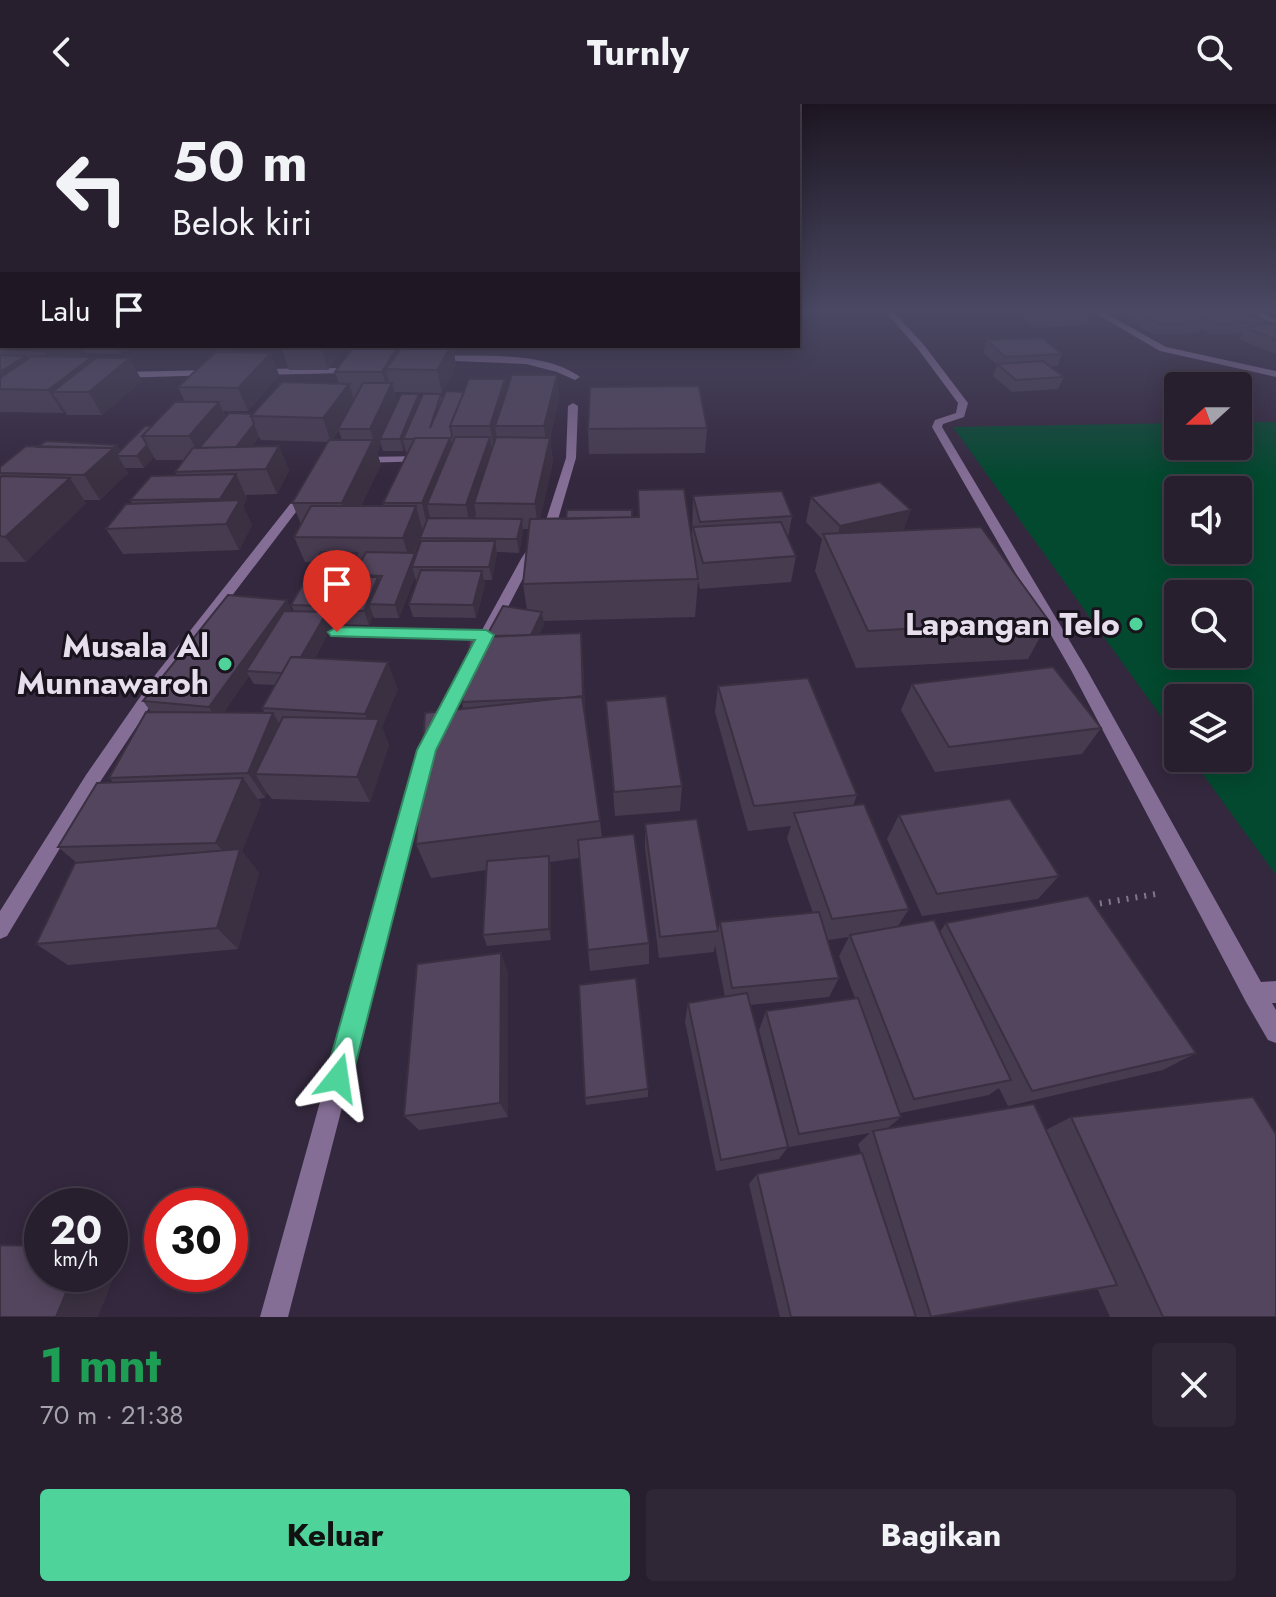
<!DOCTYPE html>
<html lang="id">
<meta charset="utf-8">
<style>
body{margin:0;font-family:Jost,sans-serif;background:#2f2736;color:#f1f3f6;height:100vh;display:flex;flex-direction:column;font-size:30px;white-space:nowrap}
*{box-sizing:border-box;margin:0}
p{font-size:26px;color:#a4a2aa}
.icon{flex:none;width:44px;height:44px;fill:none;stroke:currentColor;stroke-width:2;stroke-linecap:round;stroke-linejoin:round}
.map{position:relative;height:1213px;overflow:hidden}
.panel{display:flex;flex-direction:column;background:#271e2e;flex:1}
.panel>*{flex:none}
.banner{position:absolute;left:0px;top:0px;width:800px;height:244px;box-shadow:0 4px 20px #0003,0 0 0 2px #433c4a;background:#271e2e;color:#f1f3f6;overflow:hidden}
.needle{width:52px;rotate:249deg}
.fabs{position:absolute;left:1164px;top:268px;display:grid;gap:16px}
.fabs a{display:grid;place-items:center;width:88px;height:88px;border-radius:8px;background:#271e2e;box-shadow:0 4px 20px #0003,0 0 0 2px #433c4a;font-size:40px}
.speed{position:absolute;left:24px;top:1084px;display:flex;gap:16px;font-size:40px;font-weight:700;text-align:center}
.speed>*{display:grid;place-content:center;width:104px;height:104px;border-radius:50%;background:#271e2e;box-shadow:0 4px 20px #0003,0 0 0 2px #433c4a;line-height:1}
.speed small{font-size:20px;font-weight:400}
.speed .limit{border:12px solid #d22;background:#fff;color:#111}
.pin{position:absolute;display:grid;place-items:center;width:68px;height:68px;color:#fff;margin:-82px -34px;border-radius:50% 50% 50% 0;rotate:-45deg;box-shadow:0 0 8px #0007}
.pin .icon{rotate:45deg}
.me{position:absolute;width:88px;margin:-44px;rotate:15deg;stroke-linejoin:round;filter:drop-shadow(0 0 6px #0008)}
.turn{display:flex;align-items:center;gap:28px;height:168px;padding:0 40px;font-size:36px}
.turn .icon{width:104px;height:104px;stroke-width:2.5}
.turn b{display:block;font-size:56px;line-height:68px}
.then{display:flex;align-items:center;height:76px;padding:0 40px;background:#0003;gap:16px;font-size:30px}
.round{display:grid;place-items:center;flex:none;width:84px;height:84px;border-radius:8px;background:#2f2736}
.headline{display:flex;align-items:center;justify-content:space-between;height:136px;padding:0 40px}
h1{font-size:48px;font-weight:700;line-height:60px;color:#1e9e55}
.primary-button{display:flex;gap:16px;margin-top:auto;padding:16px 40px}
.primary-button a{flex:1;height:92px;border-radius:8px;background:#4ed39a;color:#111;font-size:32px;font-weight:700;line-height:92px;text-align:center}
.primary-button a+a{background:#2f2736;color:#f1f3f6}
header{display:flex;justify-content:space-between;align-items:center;height:104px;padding:0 40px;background:#271e2e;font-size:36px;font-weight:700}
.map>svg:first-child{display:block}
.green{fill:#03492f;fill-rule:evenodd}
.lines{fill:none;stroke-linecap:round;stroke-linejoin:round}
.path{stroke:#817789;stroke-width:6;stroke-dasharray:2 7;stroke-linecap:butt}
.minor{fill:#856e96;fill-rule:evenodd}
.wall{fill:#473b50;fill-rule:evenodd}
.shaded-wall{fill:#3a3041}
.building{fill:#53455d;stroke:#3a3041;stroke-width:2}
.route{fill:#4ed39a;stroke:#338964;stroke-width:2}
.poi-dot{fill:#4ed39a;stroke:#19131d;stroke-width:3}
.labels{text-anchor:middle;stroke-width:6;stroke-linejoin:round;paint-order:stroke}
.poi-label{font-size:32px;font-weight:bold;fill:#e6deec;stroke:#19131d;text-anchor:end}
</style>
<header><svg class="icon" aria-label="back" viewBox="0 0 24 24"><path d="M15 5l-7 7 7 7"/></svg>Turnly<svg class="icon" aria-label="search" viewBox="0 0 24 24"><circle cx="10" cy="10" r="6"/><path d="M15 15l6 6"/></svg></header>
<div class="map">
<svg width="1276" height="1213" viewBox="0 0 1276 1213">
<rect width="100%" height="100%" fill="#34283e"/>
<path class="green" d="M 1238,318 L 1276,318 L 1276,771 L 1191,654 L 1238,654 L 1238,594 L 1178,594 L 1178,636 L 953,323 L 1178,319 L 1178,342 L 1238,342 ZM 1178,386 L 1238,386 L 1238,446 L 1178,446 ZM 1178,490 L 1238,490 L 1238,550 L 1178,550 Z"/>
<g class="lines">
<path class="path" d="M 1091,801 L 1156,790"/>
<path class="minor" d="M 883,205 L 891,205 L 924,241 L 968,299 L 964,313 L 943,320 L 942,323 L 1087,566 L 1261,878 L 1276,877 L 1276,899 L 1272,899 L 1276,906 L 1276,939 L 1268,936 L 1246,898 L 1071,566 L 932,323 L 935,316 L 956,309 L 958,299 L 918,245 Z
M 1088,205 L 1098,205 L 1166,243 L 1276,267 L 1276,273 L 1160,247 Z
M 1244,205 L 1254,205 L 1276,216 L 1276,221 Z
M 433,251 C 476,253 544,246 580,273 L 575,276 L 557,268 L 526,260 L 430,256 L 430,252 Z
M 342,264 L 345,265 L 345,269 L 259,271 L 254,268 L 259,265 Z
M 212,266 L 215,267 L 215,271 L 119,274 L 114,271 L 119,268 Z
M 573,299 L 578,302 L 576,354 L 557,419 L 533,455 L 442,630 L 430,630 L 428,626 L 477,536 L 337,533 L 330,528 L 337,523 L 482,526 L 521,455 L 545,419 L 566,354 L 568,302 Z
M 425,352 L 430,355 L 429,357 L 361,359 L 356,356 L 361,353 Z
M 306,384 L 312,387 L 166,578 L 98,681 L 7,832 L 0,835 L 0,807 L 86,671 L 156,570 L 302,385 Z
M 426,640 L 432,642 L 434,647 L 288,1213 L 260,1213 L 418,647 L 420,642 Z"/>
</g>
<path class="wall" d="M 1009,205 L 1095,205 L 1088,220 L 1036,224 Z
M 1113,205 L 1237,205 L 1237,206 L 1263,217 L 1261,221 L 1276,220 L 1276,250 L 1239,235 L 1243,229 L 1212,231 L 1201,225 L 1199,229 L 1154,231 L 1130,216 L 1131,214 L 1129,214 Z
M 2,216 L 2,242 L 130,242 L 119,250 L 87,249 L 87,250 L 83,253 L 92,253 L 94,256 L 142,277 L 102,311 L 67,311 L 65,307 L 63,309 L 0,308 L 0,217 Z
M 987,236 L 1062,250 L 1058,262 L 1049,262 L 1064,273 L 1058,285 L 1012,288 L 993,272 L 997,261 L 983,248 Z
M 345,242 L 328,266 L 289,266 L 281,243 Z
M 354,242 L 453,242 L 456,262 L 442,289 L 395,288 L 397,298 L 420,295 L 441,290 L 443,295 L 505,275 L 507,288 L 557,271 L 559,294 L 550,334 L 553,358 L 540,415 L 638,413 L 638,386 L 692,433 L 693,392 L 792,412 L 788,434 L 796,452 L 791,478 L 700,485 L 698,477 L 695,513 L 543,517 L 544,521 L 539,530 L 583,555 L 585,608 L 600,717 L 602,733 L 649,839 L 649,860 L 590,867 L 579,754 L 550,758 L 551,764 L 551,836 L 487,842 L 483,831 L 487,766 L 431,774 L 416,740 L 463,605 L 462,598 L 486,533 L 527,506 L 523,480 L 529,425 L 523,425 L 523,429 L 519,449 L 497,448 L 492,476 L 484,476 L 485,481 L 476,514 L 413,513 L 409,500 L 417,477 L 416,477 L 415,473 L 399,514 L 374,514 L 373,511 L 369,521 L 336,520 L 334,515 L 329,515 L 332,522 L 315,554 L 398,585 L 382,623 L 389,641 L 370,698 L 272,695 L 267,689 L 265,694 L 258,695 L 261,700 L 242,747 L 259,769 L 238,845 L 68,861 L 36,840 L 77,759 L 58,743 L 113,678 L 109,674 L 151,608 L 143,597 L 287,496 L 292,507 L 294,507 L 291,501 L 315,458 L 305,458 L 294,433 L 301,420 L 292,399 L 328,338 L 261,336 L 259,333 L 252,342 L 279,342 L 289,366 L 277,390 L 246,391 L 247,395 L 243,402 L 252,421 L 239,446 L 123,450 L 106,425 L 132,400 L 130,396 L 177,371 L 175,368 L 184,356 L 156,356 L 154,353 L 144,364 L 125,364 L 128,369 L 100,396 L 84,396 L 86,399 L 26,458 L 0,458 L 0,363 L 117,341 L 120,346 L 185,298 L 178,283 L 271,249 L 279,271 L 248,307 L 223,307 L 226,313 L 253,310 L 339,280 L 335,268 ZM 339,327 L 342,336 L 332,336 ZM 381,340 L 383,347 L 403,347 L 405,343 L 406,348 L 408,348 L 383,399 L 384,402 L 361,402 L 381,361 L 377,349 ZM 420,435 L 421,438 L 416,452 L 415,449 ZM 249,572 L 254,580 L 275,581 L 262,604 L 264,608 L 224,608 Z
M 707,324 L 705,349 L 589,350 L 588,325 Z
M 811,393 L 904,427 L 1049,517 L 1028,555 L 856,564 L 815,467 L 822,435 L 806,418 Z
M 912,580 L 1101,624 L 1082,650 L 935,668 L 901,606 Z
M 718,582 L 857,691 L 853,702 L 909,805 L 898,822 L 940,828 L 946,819 L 1196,949 L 1163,966 L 1008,1002 L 999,984 L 989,991 L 900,1009 L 901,1013 L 888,1024 L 1046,1026 L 1071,1013 L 1276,1213 L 1110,1213 L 1097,1184 L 934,1213 L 780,1213 L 749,1080 L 757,1070 L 861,1049 L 858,1040 L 870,1029 L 789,1043 L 759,926 L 766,907 L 855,894 L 839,852 L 849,833 L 828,836 L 839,874 L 829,893 L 750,901 L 788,1043 L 779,1055 L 716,1067 L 685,918 L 688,899 L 725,893 L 715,841 L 714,848 L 659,854 L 645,744 L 645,720 L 718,826 L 720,818 L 813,809 L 787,734 L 791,722 L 748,727 L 715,608 Z
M 606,597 L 682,682 L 680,707 L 615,712 Z
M 899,711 L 1059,772 L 1038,795 L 922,812 L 887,735 Z
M 501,849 L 508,870 L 508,1013 L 419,1026 L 404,1012 Z
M 648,985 L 648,993 L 586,1001 L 585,994 Z"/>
<path class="shaded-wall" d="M 52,242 L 83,242 L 87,250 L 58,269 L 44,247 Z
M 115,242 L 130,242 L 119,250 Z
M 322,242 L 345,242 L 328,266 L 321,244 Z
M 398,242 L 403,242 L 386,265 L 390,283 L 392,279 L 398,302 L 380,335 L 381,340 L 377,349 L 370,325 L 388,289 L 382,268 Z
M 451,242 L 453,242 L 456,262 L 442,289 L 437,266 Z
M 271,249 L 279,271 L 248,307 L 238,284 Z
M 26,252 L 40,274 L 0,285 L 0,268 Z
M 92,253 L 104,275 L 52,288 L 65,307 L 63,309 L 48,286 Z
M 130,254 L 142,277 L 102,311 L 89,288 Z
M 557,271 L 559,294 L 547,346 L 544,322 Z
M 505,275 L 508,299 L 495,322 L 497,335 L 494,346 L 490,322 Z
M 349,280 L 356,303 L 338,325 L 339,327 L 331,338 L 323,314 Z
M 419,290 L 422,302 L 403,335 L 405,343 L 403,347 L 400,335 Z
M 219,298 L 229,322 L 198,349 L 189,332 Z
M 254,320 L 259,333 L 237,361 L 231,349 Z
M 490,333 L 494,358 L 474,399 L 476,410 L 471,427 L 466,401 Z
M 450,334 L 455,358 L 427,400 L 431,418 L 428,425 L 422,399 Z
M 550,334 L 553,358 L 538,425 L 535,400 Z
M 373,336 L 381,361 L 351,424 L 342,399 Z
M 117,341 L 123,352 L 118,352 L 128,369 L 100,396 L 84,371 Z
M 147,341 L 154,353 L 144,364 L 137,352 Z
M 279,342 L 289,366 L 277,390 L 266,365 Z
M 236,370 L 247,395 L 243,402 L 252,421 L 239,446 L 226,420 L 230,414 L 220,395 Z
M 70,374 L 86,399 L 26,458 L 5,433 Z
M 416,402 L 423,428 L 410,459 L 403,434 Z
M 911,406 L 902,431 L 833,447 L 840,422 Z
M 522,415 L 523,429 L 519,449 L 517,435 Z
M 495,437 L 497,450 L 492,476 L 489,463 Z
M 357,449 L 361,462 L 354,471 L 355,474 L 332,507 L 330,502 Z
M 415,449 L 419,462 L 412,463 L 415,473 L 399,514 L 395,501 Z
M 482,467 L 485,481 L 476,514 L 473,501 Z
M 378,473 L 383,487 L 369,500 L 373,511 L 369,521 L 364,507 Z
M 287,496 L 293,509 L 246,567 L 249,572 L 218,617 L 209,603 Z
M 327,508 L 332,522 L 299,583 L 292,569 Z
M 542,508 L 544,521 L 527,557 L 524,544 Z
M 581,529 L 583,555 L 585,619 L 583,593 Z
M 388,558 L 398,585 L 382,623 L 389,641 L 370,698 L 357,673 L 374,629 L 365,610 Z
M 273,609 L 288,634 L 255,670 L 267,689 L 265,694 L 248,669 Z
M 243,674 L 261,700 L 242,747 L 259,769 L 238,845 L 217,824 L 235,762 L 216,739 Z
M 549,752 L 551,764 L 551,836 L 549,825 Z
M 501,849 L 508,870 L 508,1013 L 500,999 Z
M 110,1147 L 123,1150 L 98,1213 L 56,1213 L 74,1170 L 110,1170 Z"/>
<path class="building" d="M 1135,205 L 1182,205 L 1205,218 L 1160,220 Z
M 1240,206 L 1263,217 L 1218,220 L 1196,208 Z
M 1273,219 L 1276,220 L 1276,236 L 1246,224 Z
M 0,225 L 2,225 L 2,242 L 52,242 L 44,247 L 0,246 Z
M 1042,234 L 1062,250 L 1005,253 L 987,236 Z
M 282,242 L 322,242 L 321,244 L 281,243 Z
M 354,242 L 398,242 L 382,268 L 335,268 Z
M 403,242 L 451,242 L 437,266 L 386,265 Z
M 216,248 L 271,249 L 238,284 L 178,283 Z
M 0,251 L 26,252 L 0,268 Z
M 32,252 L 92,253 L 48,286 L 0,285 L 0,274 Z
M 96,254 L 130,254 L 89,288 L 52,288 Z
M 1043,257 L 1064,273 L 1016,276 L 997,260 Z
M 512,271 L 557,271 L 544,322 L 495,322 Z
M 469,275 L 505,275 L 490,322 L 450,322 Z
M 282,278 L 349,280 L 323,314 L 251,312 Z
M 363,279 L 392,279 L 370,325 L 338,325 Z
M 699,282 L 707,324 L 588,325 L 590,283 Z
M 446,287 L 464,288 L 450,322 L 452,331 L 451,334 L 415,334 L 414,335 L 403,335 L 423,290 L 441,290 L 430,324 Z
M 401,290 L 419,290 L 400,335 L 380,335 Z
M 175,298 L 219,298 L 189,332 L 142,332 Z
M 229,309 L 253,310 L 251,312 L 254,320 L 236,343 L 199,344 Z
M 145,322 L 152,322 L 142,332 L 147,341 L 137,352 L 118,352 L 117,350 Z
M 455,333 L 490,333 L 466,401 L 427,400 Z
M 496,333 L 550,334 L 535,400 L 474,399 Z
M 415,334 L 450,334 L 422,399 L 383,399 Z
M 329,336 L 373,336 L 342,399 L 292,399 Z
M 46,337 L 117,341 L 113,344 L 38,343 Z
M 26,342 L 114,344 L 84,371 L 0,369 L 0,363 Z
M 279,342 L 266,365 L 175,368 L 193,344 Z
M 236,370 L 220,395 L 130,396 L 151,372 Z
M 2,372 L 70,374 L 5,433 L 0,432 L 0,374 Z
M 880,378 L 911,406 L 840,422 L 811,393 Z
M 684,385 L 698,475 L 523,480 L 530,415 L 639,413 L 638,386 Z
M 782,387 L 792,412 L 700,418 L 693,392 Z
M 240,396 L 226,420 L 106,425 L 126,400 Z
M 311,402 L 416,402 L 403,434 L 294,433 Z
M 567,406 L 632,406 L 632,413 L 566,415 Z
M 428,414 L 522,415 L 517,435 L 420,434 Z
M 781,418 L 796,452 L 703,459 L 693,423 Z
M 981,423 L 1049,517 L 868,527 L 823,430 Z
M 421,437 L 495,437 L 489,463 L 412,463 Z
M 321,448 L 357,449 L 330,502 L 291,501 Z
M 366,448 L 415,449 L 395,501 L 369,500 L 382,472 L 354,471 Z
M 421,466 L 482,467 L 473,501 L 409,500 Z
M 347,473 L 378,473 L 364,507 L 331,507 Z
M 228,491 L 287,496 L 209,603 L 143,597 Z
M 503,502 L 542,508 L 531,531 L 486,533 Z
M 284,507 L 327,508 L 301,553 L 291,553 L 282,569 L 246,567 Z
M 581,529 L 583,593 L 462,598 L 470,533 Z
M 291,553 L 388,558 L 365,610 L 262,604 Z
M 1053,563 L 1101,624 L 949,643 L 912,580 Z
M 808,574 L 857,691 L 754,702 L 718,582 Z
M 582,592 L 600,717 L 416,740 L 425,609 Z
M 666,592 L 682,682 L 614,688 L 606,597 Z
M 146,608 L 273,609 L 248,669 L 109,674 Z
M 283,613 L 379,615 L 357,673 L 255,670 Z
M 243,674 L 216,739 L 58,743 L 97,679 Z
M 1010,695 L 1059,772 L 937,790 L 899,711 Z
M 864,700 L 909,805 L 832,815 L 794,709 Z
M 697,715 L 718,827 L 660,833 L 645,720 Z
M 634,730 L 649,839 L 588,846 L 578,736 Z
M 240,745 L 217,824 L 36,840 L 75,759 Z
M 549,752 L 549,825 L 483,831 L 487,757 Z
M 1088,792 L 1196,949 L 1032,987 L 946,819 Z
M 819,808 L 839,874 L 732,884 L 720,818 Z
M 934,816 L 1011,976 L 914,995 L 850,831 Z
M 501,849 L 500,999 L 404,1012 L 417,860 Z
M 636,874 L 648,985 L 585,994 L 579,881 Z
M 747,889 L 788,1043 L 721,1056 L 688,899 Z
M 858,894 L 901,1013 L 799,1030 L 766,907 Z
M 1253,993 L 1276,1030 L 1276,1213 L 1163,1213 L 1071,1013 Z
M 1034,1000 L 1117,1181 L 931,1213 L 873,1027 Z
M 862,1049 L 916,1213 L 791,1213 L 757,1070 Z
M 0,1141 L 42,1142 L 42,1170 L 74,1170 L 56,1213 L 0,1213 Z"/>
<linearGradient id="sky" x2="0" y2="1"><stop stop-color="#1d1622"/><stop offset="0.55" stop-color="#4a4863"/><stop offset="1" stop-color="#4a4863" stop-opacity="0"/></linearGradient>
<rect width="1276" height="375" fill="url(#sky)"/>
<path class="route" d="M 337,523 L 486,526 L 494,531 L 436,646 L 352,974 L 348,984 L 338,988 L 329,984 L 325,974 L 417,646 L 475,536 L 331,532 L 328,528 Z"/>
<g class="poi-dot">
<circle cx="1136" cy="520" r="8"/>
<circle cx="225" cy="560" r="8"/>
</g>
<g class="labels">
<g class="poi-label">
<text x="1120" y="531">Lapangan Telo</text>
<text x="209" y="553">Musala Al<tspan x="209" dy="37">Munnawaroh</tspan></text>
</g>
</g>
</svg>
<div class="fabs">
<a><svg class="needle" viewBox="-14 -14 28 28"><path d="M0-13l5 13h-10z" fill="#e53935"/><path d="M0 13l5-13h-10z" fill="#a4a2aa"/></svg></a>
<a><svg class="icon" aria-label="sound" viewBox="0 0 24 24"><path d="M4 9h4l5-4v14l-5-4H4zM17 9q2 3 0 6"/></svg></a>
<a><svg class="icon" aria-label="search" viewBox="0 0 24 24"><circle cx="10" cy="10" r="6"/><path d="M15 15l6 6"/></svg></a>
<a><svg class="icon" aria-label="layers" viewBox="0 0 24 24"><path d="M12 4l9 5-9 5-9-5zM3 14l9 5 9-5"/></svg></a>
</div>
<div class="speed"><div>20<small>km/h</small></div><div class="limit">30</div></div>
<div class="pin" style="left:337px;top:528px;background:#d93025"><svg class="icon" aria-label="arrive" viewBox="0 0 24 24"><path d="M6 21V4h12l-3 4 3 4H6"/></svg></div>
<svg class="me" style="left:338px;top:974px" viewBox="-20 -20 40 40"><path d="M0-17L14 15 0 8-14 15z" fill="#4ed39a" stroke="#fff" stroke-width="4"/></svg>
<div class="banner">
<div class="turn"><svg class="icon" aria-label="left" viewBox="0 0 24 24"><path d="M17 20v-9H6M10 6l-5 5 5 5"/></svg><div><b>50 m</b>Belok kiri</div></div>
<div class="then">Lalu<svg class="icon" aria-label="arrive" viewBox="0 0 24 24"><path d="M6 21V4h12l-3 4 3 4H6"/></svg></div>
</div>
</div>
<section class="panel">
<div class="headline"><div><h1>1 mnt</h1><p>70 m · 21:38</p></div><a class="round"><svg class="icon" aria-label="close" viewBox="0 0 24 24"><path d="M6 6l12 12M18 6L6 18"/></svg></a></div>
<div class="primary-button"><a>Keluar</a><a>Bagikan</a></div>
</section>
